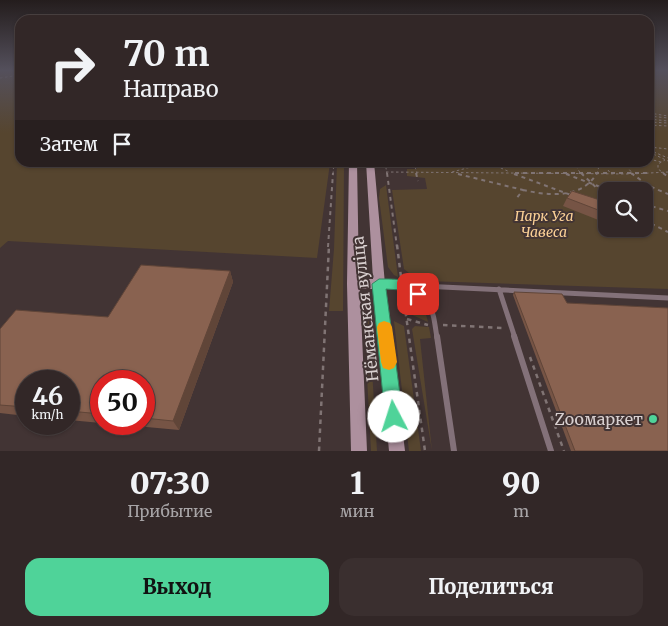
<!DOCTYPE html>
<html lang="ru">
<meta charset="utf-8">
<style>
body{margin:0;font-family:Merriweather,serif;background:#3a2f2f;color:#f1f3f6;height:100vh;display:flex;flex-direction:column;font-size:19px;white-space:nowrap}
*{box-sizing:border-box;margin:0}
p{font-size:16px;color:#a8a5a7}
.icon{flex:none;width:28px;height:28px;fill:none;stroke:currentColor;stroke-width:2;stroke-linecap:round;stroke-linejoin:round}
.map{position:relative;height:451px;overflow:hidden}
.drawer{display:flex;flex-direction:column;background:#322727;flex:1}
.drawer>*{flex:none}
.hud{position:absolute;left:15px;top:15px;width:639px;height:152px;border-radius:15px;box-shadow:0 1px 4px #0004,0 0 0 1px #4d4444;background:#322727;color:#f1f3f6;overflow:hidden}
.buttons{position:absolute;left:598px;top:182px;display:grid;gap:10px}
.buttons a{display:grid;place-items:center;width:55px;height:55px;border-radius:10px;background:#322727;box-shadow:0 1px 4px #0004,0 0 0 1px #4d4444;font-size:25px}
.speed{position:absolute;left:15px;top:370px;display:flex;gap:10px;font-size:25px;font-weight:700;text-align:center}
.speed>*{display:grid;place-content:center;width:65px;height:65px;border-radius:50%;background:#322727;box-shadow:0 1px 4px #0004,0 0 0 1px #4d4444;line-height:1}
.speed small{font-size:12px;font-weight:400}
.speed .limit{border:8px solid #d22;background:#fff;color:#111}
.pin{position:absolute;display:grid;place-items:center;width:42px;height:42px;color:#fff;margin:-21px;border-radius:10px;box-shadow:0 2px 8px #0006}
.me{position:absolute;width:55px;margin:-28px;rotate:355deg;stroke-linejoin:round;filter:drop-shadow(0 0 4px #0008)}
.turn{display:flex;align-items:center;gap:18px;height:105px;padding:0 25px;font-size:22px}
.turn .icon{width:65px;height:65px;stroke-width:2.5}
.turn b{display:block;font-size:35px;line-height:42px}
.then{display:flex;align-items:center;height:48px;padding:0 25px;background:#0003;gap:10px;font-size:19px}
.eta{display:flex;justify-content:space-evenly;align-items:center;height:85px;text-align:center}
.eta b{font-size:30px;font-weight:800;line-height:35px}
.cta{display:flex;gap:10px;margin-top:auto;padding:10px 25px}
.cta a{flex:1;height:58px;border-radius:15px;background:#4fd399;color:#111;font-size:20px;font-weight:800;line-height:58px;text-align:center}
.cta a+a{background:#3a2f2f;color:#f1f3f6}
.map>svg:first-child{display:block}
.green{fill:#56452f;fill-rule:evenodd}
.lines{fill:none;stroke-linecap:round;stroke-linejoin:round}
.path-far2{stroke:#807474;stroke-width:1;stroke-dasharray:2.5 2.5;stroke-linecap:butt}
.path-far1{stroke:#807474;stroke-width:2;stroke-dasharray:4 4;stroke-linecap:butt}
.path{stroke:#807474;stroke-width:2.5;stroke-dasharray:4.5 4.5;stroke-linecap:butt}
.service-far1{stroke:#837179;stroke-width:5}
.service{stroke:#837179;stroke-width:6}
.secondary{fill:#ad909e;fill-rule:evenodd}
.wall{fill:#765445}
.shaded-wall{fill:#604538}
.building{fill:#896250;stroke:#604538}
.route{fill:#4fd399;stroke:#338963}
.slow{fill:#f59e0b}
.poi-dot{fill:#4fd399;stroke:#423434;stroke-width:2}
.labels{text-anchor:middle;stroke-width:4;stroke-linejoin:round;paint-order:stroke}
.park-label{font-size:14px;font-style:italic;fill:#fbd096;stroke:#423434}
.near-street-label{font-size:16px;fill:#d9d0d0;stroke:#423434}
.near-poi-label{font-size:16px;fill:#d9d0d0;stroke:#423434;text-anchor:end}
</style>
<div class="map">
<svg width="668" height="451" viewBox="0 0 668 451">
<rect width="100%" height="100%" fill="#423434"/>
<path class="green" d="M 0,70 L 20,70 L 20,162 L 330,163 L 317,258 L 8,241 L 0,248 Z
M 649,70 L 668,70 L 668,289 L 425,281 L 414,277 L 404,269 L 392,190 L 427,189 L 425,178 L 407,176 L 407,169 L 417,169 L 416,163 L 649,162 ZM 606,191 L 644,191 L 644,229 L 606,229 Z
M 337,163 L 344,163 L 343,311 L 329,311 L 334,249 Z
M 386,185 L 398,277 L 394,275 L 388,267 L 379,198 L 380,189 Z
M 407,296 L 422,300 L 428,322 L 410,314 Z
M 364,321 L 369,321 L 377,451 L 371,451 Z
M 394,321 L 404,326 L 421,451 L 409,451 Z
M 415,326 L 429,327 L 431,338 L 420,339 L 432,451 L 412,329 Z"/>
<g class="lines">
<path class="path-far2" d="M 0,78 L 20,75
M 20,84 L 18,86 L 20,86
M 649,113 L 668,116
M 649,116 L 668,118
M 649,119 L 668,121
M 649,122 L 668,123
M 649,125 L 668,126
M 649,147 L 668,149
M 649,150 L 668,158
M 649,152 L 668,161
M 649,159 L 661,162
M 385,162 L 387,174
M 414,162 L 417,174
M 487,162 L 510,172
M 573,162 L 581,174
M 602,162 L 611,174
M 623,162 L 633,174
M 386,172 L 631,174 L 668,172
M 452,172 L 486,163
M 333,174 L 334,162
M 597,174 L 600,162
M 665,174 L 658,169 L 658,164 L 665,160"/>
<path class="path-far1" d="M 387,173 L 397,247
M 416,173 L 418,181
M 515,173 L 649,173
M 581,173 L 606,197
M 631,173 L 649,186 L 668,194
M 663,173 L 668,177
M 458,174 L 523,190 L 516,199
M 514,174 L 571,195
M 566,174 L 611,191
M 523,190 C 549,196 582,199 597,173
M 644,204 L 668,211
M 644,220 L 668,232
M 328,247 L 333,173"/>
<path class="path" d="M 397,245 L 401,277
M 403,294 L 425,451
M 407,319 L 428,325
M 443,325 L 503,328
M 530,357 L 564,451
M 319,451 L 329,245"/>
<path class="service-far1" d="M 380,284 L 668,298
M 405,285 C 433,305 432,304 437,338
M 499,289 L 515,338"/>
<path class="service" d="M 437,336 L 454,451
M 514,336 L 551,451"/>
<path class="secondary" d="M 349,162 L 357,162 L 359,279 L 373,279 L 366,162 L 374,162 L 385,284 L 405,451 L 389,451 L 374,289 L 360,289 L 367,451 L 351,451 L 347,284 Z"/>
</g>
<path class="wall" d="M 567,198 L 606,202 L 606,223 L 563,206 Z
M 230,271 L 233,282 L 179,430 L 114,424 L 144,424 L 144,381 L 101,381 L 101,423 L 69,420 L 69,381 L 26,381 L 26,416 L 0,413 L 0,329 L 108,317 Z
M 514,292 L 567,303 L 668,451 L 571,451 L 513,295 Z"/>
<path class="shaded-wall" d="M 230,271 L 233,282 L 179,430 L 173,421 Z"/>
<path class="building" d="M 572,191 L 606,202 L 606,213 L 567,198 Z
M 141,265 L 230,271 L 173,421 L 144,418 L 144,381 L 101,381 L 101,414 L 69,411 L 69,381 L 26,381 L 26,407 L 0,405 L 0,329 L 16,310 L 108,317 Z
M 514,292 L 562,294 L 567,303 L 668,308 L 668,451 L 575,451 Z"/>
<linearGradient id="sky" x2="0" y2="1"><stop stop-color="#241d1d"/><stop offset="0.53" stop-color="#54505c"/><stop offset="1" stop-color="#54505c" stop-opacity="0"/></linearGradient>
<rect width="668" height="133" fill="url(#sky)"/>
<path class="route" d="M 379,279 C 394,279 417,278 425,294 L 423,298 L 418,299 L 401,290 L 386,289 L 403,417 L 400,424 L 394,426 L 388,424 L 385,417 L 372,284 Z"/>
<path class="slow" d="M 384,321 L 390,323 L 392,327 L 397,362 L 394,368 L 389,370 L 383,368 L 381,362 L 377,327 L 379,323 Z"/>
<circle class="poi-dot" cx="653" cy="419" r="5"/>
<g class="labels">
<g class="park-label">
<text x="544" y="221">Парк Уга<tspan x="544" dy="16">Чавеса</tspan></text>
</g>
<g class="near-street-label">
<text transform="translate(365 309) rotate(-96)" y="6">Нёманская вуліца</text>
</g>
<g class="near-poi-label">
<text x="643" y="425">Zooмаркет</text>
</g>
</g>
</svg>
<div class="buttons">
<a><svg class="icon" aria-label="search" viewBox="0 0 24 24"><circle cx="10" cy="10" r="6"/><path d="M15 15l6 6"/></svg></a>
</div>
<div class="speed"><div>46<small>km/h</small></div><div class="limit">50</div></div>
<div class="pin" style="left:418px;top:294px;background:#d93025"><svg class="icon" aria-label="arrive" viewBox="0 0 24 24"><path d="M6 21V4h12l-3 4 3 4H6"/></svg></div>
<svg class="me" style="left:394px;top:417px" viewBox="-20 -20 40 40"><circle r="19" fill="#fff"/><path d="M0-13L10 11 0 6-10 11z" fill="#4fd399"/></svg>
<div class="hud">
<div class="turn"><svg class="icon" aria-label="right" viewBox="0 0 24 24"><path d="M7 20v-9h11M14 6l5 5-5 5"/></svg><div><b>70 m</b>Направо</div></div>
<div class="then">Затем<svg class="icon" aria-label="arrive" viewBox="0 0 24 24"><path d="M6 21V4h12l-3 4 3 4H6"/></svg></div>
</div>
</div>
<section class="drawer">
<div class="eta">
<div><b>07:30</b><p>Прибытие</p></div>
<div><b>1</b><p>мин</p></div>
<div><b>90</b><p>m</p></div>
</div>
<div class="cta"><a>Выход</a><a>Поделиться</a></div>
</section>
